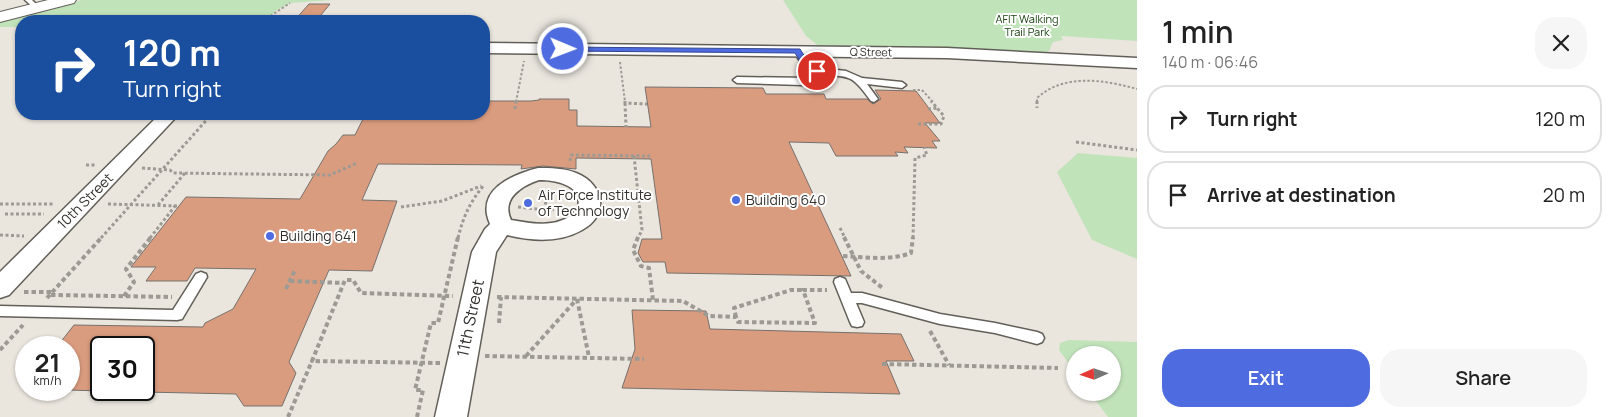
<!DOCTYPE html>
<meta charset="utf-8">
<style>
body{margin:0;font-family:Manrope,sans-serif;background:#f6f6f6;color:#222;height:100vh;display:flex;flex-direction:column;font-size:19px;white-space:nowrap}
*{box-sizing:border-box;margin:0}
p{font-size:16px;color:#767676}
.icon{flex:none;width:28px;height:28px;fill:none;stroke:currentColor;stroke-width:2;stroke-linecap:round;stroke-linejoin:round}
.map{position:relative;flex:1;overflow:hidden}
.side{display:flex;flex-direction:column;background:#fff;width:475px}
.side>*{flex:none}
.hud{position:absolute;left:15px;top:15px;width:475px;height:105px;border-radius:20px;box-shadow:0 1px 4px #0004;background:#1a4fa0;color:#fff;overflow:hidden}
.needle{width:32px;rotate:267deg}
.buttons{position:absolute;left:1066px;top:346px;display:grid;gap:10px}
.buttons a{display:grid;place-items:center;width:55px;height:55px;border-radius:50%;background:#fff;box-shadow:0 1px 4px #0004;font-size:25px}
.speed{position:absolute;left:15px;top:336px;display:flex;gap:10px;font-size:25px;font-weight:700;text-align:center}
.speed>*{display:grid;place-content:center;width:65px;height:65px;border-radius:50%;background:#fff;box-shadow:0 1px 4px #0004;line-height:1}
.speed small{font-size:12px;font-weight:400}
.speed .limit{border:2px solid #111;border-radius:8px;background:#fff;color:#111}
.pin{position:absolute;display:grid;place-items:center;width:42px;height:42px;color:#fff;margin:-21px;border:2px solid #fff;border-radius:50%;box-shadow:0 1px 5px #0007}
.me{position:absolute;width:55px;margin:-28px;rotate:91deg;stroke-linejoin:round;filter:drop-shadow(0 0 4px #0008)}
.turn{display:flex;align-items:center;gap:18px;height:105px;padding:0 25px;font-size:22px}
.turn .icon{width:65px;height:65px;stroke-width:2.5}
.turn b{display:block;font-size:35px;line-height:42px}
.round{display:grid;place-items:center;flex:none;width:52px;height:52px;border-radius:20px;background:#f6f6f6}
.summary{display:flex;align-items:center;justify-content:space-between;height:85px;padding:0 25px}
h1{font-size:30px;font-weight:600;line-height:38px}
.cta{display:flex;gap:10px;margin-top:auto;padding:10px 25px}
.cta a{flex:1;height:58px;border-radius:20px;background:#4e6bdf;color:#fff;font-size:20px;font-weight:600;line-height:58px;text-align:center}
.cta a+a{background:#f6f6f6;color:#222}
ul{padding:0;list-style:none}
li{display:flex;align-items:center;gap:15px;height:68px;margin:0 10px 8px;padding:0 15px;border:2px solid #e0e0e0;border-radius:20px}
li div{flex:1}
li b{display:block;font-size:19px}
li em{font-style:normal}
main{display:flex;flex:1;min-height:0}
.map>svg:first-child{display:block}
.green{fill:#c1e3ba}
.building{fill:#da9c7f;stroke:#77706c}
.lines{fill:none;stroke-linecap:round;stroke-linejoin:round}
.service-casing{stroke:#625f58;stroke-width:3}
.minor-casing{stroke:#625f58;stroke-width:3}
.tertiary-casing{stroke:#625f58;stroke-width:2}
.path-far2{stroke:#9d9a94;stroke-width:2;stroke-dasharray:2.5 2;stroke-linecap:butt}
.path-far1{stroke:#9d9a94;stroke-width:3;stroke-dasharray:3 2.5;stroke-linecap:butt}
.path{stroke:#9d9a94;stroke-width:4;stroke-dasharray:4.5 3;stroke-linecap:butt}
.service{fill:#fff;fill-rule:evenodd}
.minor{fill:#fff;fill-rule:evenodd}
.tertiary{fill:#fff;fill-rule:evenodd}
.route{fill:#4e6bdf;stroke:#334691}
.poi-dot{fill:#4e6bdf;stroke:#fff;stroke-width:2}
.labels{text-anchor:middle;stroke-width:4;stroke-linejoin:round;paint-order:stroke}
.far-park-label{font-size:11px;fill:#194310;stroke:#fff}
.far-street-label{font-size:11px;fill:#33312e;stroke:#fff}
.poi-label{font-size:14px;fill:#33312e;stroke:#fff;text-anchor:start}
.street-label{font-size:14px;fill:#33312e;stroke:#fff}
.near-street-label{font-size:16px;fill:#33312e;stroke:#fff}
</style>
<main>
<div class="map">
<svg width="1137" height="417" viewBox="0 0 1137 417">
<rect width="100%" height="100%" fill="#eae6de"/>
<path class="green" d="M 82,0 L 333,0 L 290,3 L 277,10 L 263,21 L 21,21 L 21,27 L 0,27 L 0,20 Z
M 783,0 L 1137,0 L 1137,41 L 1061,36 L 1063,40 L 1053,42 L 1049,51 L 1046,52 L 962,49 L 821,48 L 806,36 Z
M 1078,153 L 1137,158 L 1137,259 L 1092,240 L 1057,172 Z
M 1069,340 L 1137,342 L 1137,417 L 1108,417 L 1090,393 L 1112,392 L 1112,355 L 1075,355 L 1075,372 L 1059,350 L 1060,343 Z"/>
<path class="building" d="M 309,4 L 330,4 L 316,21 L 294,21 Z
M 645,87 L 763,88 L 766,94 L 824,94 L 826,99 L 867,99 L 873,104 L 881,99 L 875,90 L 916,91 L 940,123 L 925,123 L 940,141 L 932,141 L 937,148 L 904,147 L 908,153 L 895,152 L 898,156 L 836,156 L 829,143 L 789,142 L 851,276 L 667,273 L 665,262 L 643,262 L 638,253 L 642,239 L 662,239 L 651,159 L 576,158 L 576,169 L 543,166 L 521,169 L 522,165 L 378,164 L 362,200 L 397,201 L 372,271 L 329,270 L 289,362 L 296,373 L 282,406 L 244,406 L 236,394 L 144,392 L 144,348 L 101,348 L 101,391 L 69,390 L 69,348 L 56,348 L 74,325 L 203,327 L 205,323 L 233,309 L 256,269 L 195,268 L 187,281 L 146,281 L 156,267 L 131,267 L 186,197 L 300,199 L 328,151 L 336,144 L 343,135 L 355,135 L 365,115 L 484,114 L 484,101 L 531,101 L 539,100 L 539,99 L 569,99 L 569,110 L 577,110 L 577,126 L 651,127 Z
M 632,310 L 706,311 L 710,329 L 901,334 L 914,361 L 886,361 L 900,394 L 622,388 L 635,349 Z"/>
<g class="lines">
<defs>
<path id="service" d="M 25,0 L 32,0 L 39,7 L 34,8 Z
M 173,18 L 176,18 L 176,21 L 167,21 Z
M 794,49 L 800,49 L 812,67 L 846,71 L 862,78 L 902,82 L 906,85 L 902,88 L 867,84 L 878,99 L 874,102 L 871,101 C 849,70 849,79 816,73 L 815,82 L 802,85 L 737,83 L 733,80 L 737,77 L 808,78 L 809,74 L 793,51 Z
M 201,272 L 206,274 L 207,277 L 182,319 L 177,320 L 0,316 L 0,306 L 173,310 L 196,274 Z
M 840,277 L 845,279 L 851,293 L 862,293 L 940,314 L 995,323 L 1037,332 L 1042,334 L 1044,338 L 1042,342 L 1037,344 L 995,333 L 940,324 L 862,303 L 856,303 L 864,322 L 862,326 L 857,327 L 852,326 L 850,322 L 834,282 L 835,279 Z"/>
<path id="minor" d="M 484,43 L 947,48 L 1137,58 L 1137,68 L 947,58 L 484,53 Z
M 160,114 L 179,114 L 9,295 L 0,298 L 0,272 Z
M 538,168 C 551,168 564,168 576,173 C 604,184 610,215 582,230 C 559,243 531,241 507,235 L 496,252 L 467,417 L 435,417 L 472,252 L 485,229 L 490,224 C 475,190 511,175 538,168 ZM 539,180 C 557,180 586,186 577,210 C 560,229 533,224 511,220 C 501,199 521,186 539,180 Z"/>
<path id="tertiary" d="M 48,0 L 76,0 L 74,3 L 0,22 L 0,12 Z"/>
</defs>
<use href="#service" class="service-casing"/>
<use href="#minor" class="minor-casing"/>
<use href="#tertiary" class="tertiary-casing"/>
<path class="path-far2" d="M 263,21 L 290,3
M 620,62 L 625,102
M 913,90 L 922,90 L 933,102
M 516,102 L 524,61
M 1037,102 L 1037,98 C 1064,73 1105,80 1137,89"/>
<path class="path-far1" d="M 625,101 L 625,103 L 647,104
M 1037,101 L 1037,108
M 625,103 L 626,127
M 515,109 L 516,101
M 928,109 L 937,108
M 918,124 L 941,124 L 944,116 L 931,101
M 1076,142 L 1137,150
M 634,156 L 642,230 L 638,238
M 570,161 L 571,155 L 650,156
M 86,165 L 96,165
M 142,168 L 170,170 L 173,173 L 330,175 L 357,163
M 0,204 L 54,204
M 108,204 L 179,206
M 158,205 L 185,173
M 401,207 L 442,201 L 481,186
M 518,207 L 545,210 L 562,209
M 545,210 L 547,188
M 5,214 L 44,214
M 840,228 L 845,238
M 0,235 L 24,236
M 101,238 L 212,114
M 150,238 L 175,206
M 458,238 C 463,217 470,202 484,185
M 913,238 L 915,158 L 927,155 L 924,147"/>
<path class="path" d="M 638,237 L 633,250 L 641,266 L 649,268 L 653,300
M 844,237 L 861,271 L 884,289
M 843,256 C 866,257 889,261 911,253 L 913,237
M 290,281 L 344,283
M 286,289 L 295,270
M 24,292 L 52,292
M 51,295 L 172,297
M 124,296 L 134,282 L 126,269 L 151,237
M 497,297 L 683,301 L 709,316 L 736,317 L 738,322 L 815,323 L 803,290 L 827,290
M 47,298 L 102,237
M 577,299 L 589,357
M 736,317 L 734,308 L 791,290 L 803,290
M 499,323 L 501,297
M 930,331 L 949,365
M 0,350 L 23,325
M 485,356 L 644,359
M 526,356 L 577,299
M 440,363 L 312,361 L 345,280 L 353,280 L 361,293 L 453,296
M 882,364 L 1058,368
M 288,417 L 312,361
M 417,417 L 423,390 L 415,390 L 431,323 L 438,323 L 458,237"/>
<use href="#service" class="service"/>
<use href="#minor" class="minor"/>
<use href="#tertiary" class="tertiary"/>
</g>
<path class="route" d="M 560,47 L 797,49 L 800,49 L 812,68 L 822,71 L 817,74 L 806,71 L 795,53 L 563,51 L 560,50 Z"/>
<g class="poi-dot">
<circle cx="736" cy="200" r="5"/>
<circle cx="528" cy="203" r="5"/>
<circle cx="270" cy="236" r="5"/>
</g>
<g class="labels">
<g class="far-park-label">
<text x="1027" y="23">AFIT Walking<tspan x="1027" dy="13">Trail Park</tspan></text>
</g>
<g class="far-street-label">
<text transform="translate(871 52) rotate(1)" y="4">Q Street</text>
</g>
<g class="poi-label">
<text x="538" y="200">Air Force Institute<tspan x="538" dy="16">of Technology</tspan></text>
<text x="746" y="205">Building 640</text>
<text x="280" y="241">Building 641</text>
</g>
<g class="street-label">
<text transform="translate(85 201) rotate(-45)" y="5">10th Street</text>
</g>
<g class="near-street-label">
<text transform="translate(470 318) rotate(-78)" y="6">11th Street</text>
</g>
</g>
</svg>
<div class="buttons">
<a><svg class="needle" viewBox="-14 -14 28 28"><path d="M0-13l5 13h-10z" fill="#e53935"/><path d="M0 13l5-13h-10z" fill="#767676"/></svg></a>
</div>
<div class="speed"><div>21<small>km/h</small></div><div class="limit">30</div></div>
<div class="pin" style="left:817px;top:71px;background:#d93025"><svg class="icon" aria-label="arrive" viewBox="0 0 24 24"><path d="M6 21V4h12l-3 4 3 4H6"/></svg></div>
<svg class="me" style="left:563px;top:49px" viewBox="-20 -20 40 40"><circle r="17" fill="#4e6bdf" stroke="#fff" stroke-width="3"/><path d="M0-11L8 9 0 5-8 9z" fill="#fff"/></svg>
<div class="hud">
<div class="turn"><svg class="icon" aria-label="right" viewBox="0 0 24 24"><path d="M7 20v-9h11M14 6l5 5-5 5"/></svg><div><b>120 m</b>Turn right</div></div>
</div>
</div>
<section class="side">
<div class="summary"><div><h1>1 min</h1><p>140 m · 06:46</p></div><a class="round"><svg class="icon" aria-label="close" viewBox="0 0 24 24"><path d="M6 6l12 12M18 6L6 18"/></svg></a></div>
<ul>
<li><svg class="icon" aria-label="right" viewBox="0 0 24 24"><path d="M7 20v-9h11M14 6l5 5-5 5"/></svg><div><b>Turn right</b></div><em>120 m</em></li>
<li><svg class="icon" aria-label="arrive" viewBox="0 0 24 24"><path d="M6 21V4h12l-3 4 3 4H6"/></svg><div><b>Arrive at destination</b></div><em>20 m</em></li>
</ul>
<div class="cta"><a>Exit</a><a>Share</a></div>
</section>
</main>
